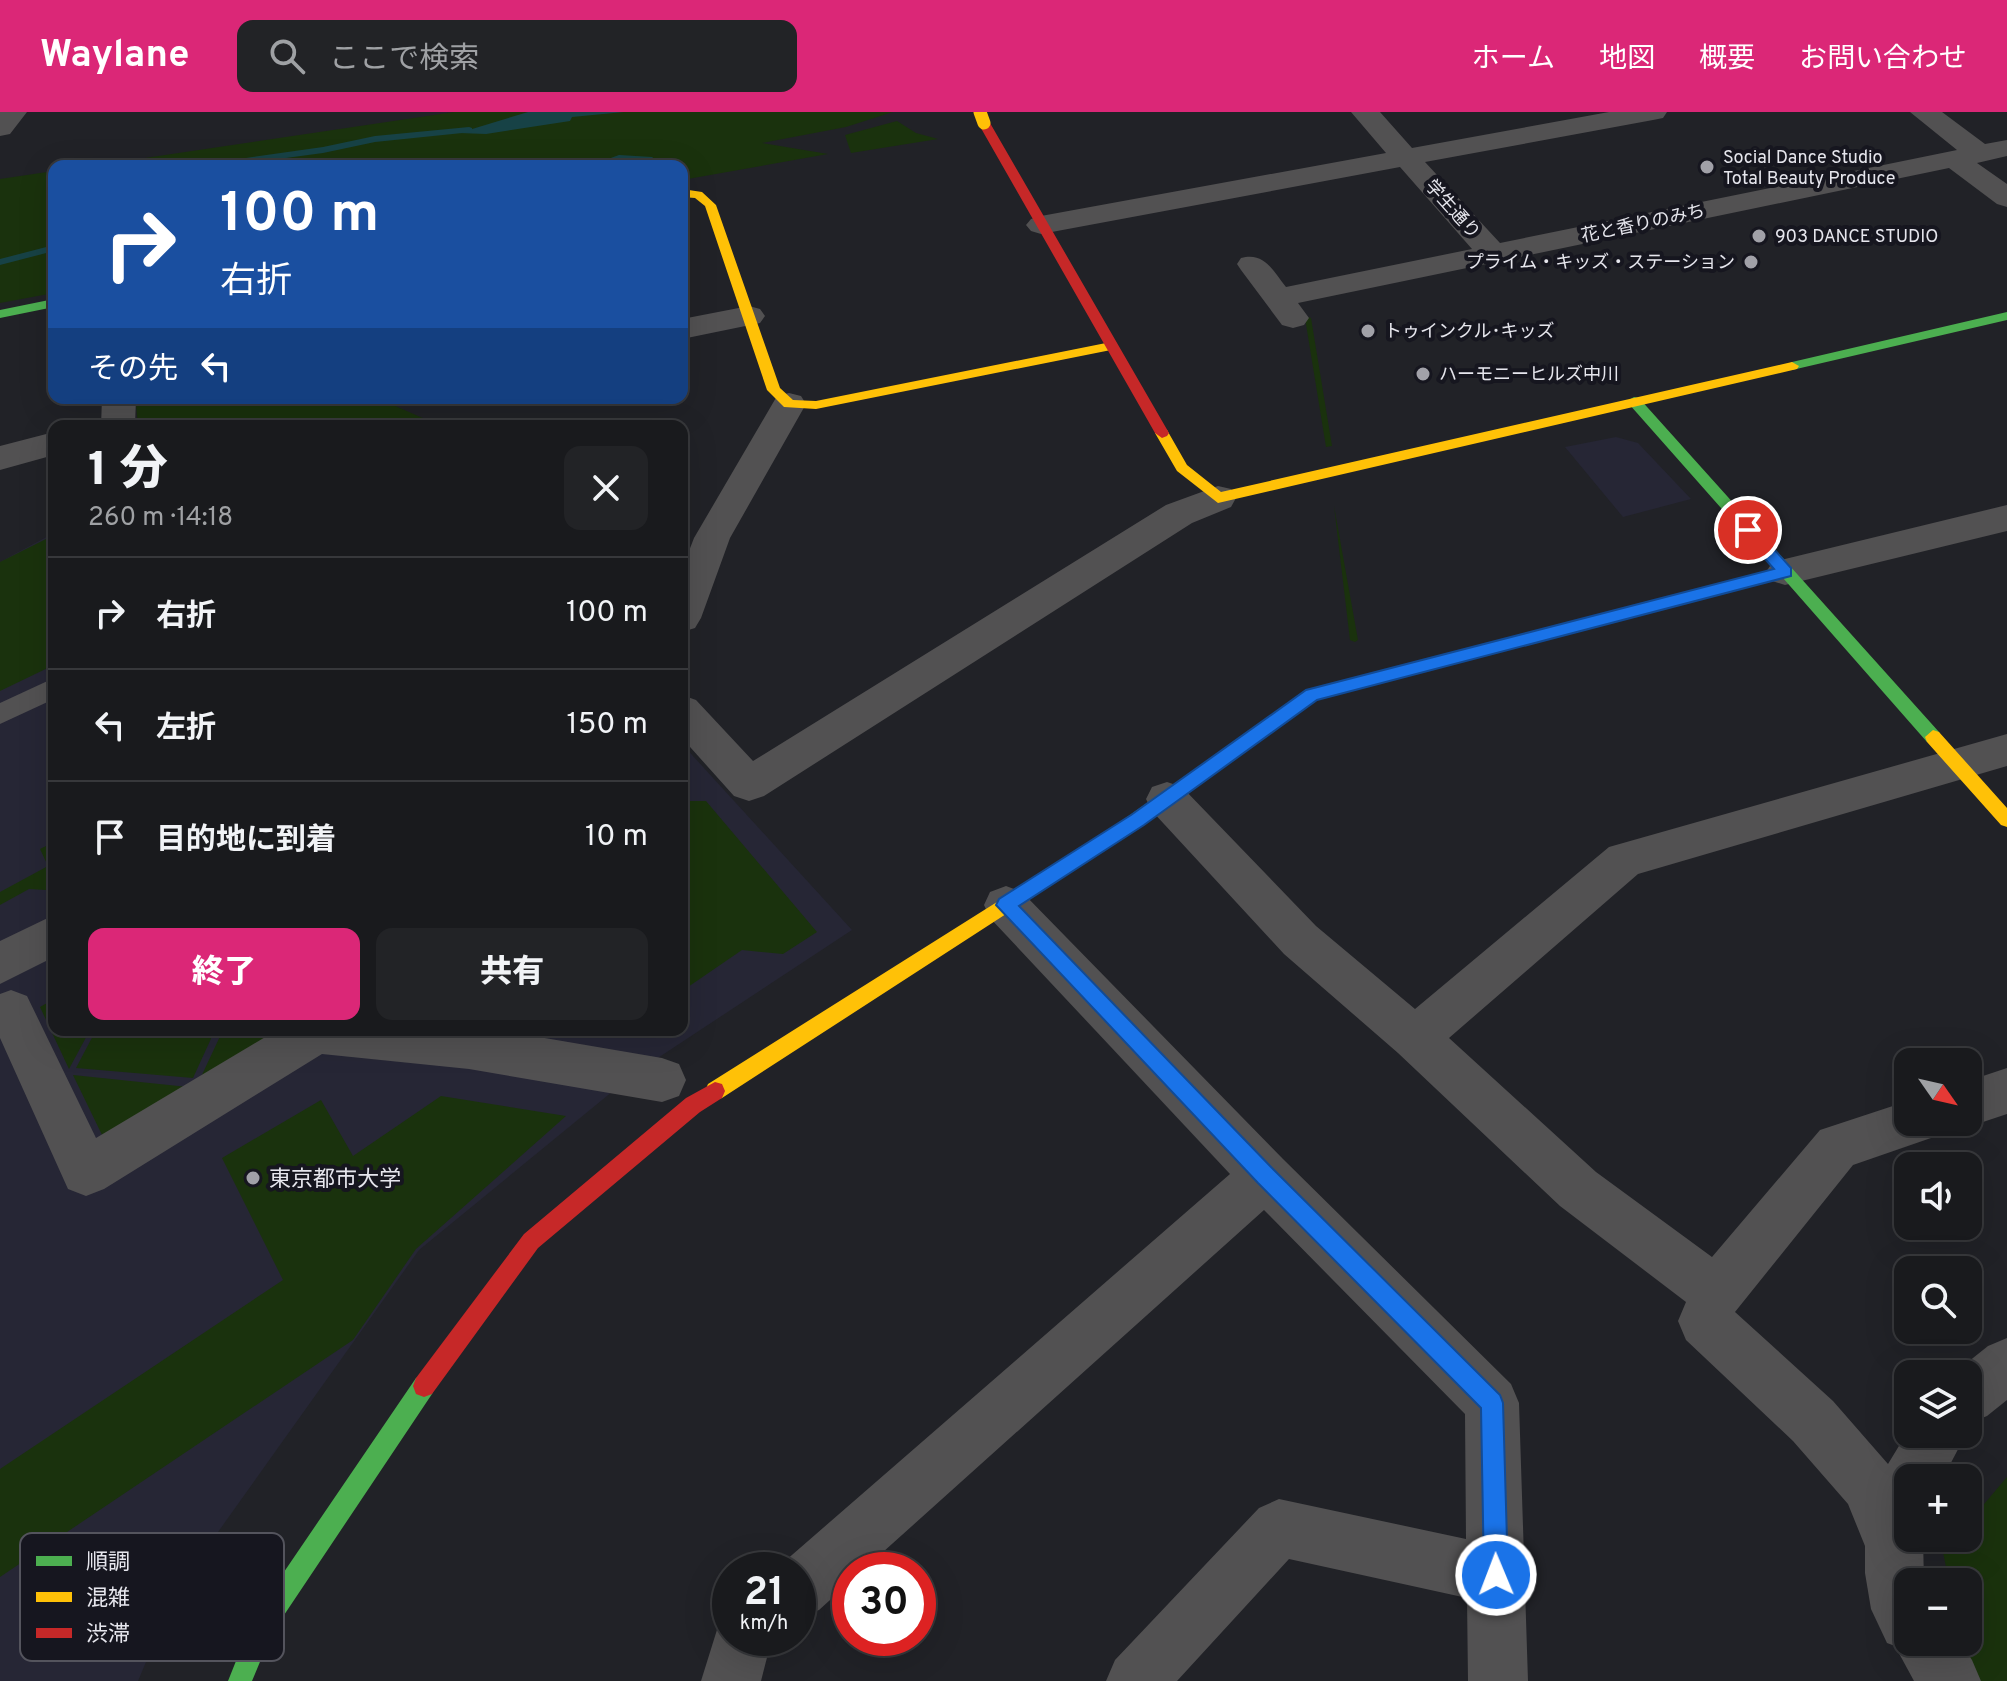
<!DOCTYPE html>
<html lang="ja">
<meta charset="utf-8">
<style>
body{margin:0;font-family:Overpass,"Noto Sans JP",sans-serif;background:#222326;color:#f1f3f6;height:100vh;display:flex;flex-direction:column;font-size:30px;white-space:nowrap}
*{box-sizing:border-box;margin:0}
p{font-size:26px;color:#9fa1a4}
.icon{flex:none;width:44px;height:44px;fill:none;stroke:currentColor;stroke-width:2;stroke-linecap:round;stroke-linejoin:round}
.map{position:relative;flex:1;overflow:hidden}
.drawer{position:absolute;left:48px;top:308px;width:640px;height:616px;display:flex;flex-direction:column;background:#191a1d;border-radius:16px;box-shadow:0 8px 32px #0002,0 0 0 2px #37383b}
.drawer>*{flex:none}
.guide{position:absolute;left:48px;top:48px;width:640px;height:244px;border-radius:16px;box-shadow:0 8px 32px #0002,0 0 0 2px #37383b;background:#1a4fa0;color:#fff;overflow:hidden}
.needle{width:52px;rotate:124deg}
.buttons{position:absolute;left:1894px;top:936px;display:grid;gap:16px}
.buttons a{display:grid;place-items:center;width:88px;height:88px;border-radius:16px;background:#191a1d;box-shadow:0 8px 32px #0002,0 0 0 2px #37383b;font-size:40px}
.speed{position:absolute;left:712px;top:1440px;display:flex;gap:16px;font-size:40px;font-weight:700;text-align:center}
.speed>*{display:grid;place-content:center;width:104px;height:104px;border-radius:50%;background:#191a1d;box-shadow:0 8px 32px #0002,0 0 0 2px #37383b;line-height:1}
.speed small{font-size:20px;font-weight:400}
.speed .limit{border:12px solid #d22;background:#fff;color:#111}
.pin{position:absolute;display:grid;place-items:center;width:68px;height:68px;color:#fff;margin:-34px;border:4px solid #fff;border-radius:50%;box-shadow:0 2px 8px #0007}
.me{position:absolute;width:88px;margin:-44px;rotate:359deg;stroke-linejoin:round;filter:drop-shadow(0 0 6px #0008)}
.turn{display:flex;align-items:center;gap:28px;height:168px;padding:0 40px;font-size:36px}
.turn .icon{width:104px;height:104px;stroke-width:2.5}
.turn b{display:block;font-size:56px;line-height:68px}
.then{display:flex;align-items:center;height:76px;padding:0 40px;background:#0003;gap:16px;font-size:30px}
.round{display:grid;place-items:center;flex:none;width:84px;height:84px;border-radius:16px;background:#222326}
.overview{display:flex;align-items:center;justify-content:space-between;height:136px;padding:0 40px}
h1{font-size:48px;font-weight:800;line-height:60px}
.cta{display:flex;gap:16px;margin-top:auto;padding:16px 40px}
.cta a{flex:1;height:92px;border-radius:16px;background:#db2777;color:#fff;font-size:32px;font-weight:800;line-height:92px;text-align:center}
.cta a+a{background:#222326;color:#f1f3f6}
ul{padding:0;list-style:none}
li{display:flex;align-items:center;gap:24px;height:112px;padding:0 40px;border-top:2px solid #37383b}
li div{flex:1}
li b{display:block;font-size:30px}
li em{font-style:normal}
header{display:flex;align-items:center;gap:48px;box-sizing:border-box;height:112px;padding:0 40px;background:#db2777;color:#fff}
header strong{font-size:38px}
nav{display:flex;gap:44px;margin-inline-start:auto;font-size:28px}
.search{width:560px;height:72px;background:#222326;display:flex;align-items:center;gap:20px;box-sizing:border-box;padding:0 28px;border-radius:16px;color:#9fa1a4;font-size:30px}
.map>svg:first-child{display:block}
.built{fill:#262635}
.green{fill:#1a320d}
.water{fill:#174246}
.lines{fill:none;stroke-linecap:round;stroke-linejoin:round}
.stream{fill:#174246;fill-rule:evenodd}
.lane{fill:#525152;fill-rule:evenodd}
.street{fill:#525152;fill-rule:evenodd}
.fast{fill:#4caf50;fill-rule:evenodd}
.slow{fill:#ffc107;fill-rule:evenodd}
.jam{fill:#c62828;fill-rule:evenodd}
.slow-bridge{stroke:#ffc107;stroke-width:13}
.route{fill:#1a73e8;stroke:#114b97;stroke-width:2}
.poi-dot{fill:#a1a1a8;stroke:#16161f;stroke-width:3}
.labels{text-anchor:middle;stroke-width:8;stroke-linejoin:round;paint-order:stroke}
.far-poi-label{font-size:18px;fill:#e6e6ed;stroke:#16161f;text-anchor:start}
.far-street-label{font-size:18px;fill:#e6e6ed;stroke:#16161f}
.poi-label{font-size:22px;fill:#e6e6ed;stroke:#16161f;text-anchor:start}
.key{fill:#16161f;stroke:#54545d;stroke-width:2}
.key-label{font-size:22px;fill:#e6e6ed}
</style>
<header>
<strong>Waylane</strong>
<div class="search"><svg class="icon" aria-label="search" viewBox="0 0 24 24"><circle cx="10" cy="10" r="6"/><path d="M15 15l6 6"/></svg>ここで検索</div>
<nav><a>ホーム</a><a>地図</a><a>概要</a><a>お問い合わせ</a></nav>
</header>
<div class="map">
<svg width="2007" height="1569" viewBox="0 0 2007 1569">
<rect width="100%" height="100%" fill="#212227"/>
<path class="built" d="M 1616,325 L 1638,331 L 1691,387 L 1623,405 L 1565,335 Z
M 54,421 L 54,918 L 682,918 L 682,632 L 852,818 L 635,961 L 419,1138 L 176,1479 L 138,1569 L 0,1569 L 0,450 Z"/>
<path class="green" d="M 454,0 L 893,0 L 846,15 L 762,31 L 828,42 L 682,68 L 682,54 L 91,54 Z
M 897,9 L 916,21 L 938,27 L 851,41 L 845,23 Z
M 54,59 L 54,181 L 0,191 L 0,67 Z
M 1308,205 L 1311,206 L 1332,334 L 1326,335 L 1305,206 Z
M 155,286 L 377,286 L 441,314 L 138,314 L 136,292 Z
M 1334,394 L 1358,528 L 1355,530 L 1350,528 Z
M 54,423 L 54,553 L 0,579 L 0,450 Z
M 682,689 L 706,689 L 817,820 L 783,842 L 742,838 L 688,875 L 682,874 Z
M 54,730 L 54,774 L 46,778 L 29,777 L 0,793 L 0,780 L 48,754 L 40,737 Z
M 54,887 L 54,918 L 90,918 L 69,957 L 40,895 Z
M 96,918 L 215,918 L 193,966 L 76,956 Z
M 223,918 L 283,918 L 200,967 Z
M 73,963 L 188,975 L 103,1025 Z
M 441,984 L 566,1004 L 416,1137 L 353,1228 L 0,1465 L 0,1357 L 283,1168 L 222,1046 L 321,988 L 353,1044 Z
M 2007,1365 L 2007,1569 L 1968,1569 L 1961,1530 L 1968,1530 L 1968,1470 L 1949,1470 L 1943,1440 L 1955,1426 L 1968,1426 L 1968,1411 Z"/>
<path class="water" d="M 528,0 L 624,0 L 572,5 L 570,9 L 486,22 L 459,21 Z"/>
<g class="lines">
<path class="stream" d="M 469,15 L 472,16 L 472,20 L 375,30 L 323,41 L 227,54 L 239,47 L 323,35 L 375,24 Z
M 619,43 L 652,45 L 656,48 L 652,51 L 620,49 L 603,54 L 589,54 Z
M 54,133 L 54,139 L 0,153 L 0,147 Z"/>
<path class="lane" d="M 54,566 L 54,587 L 0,612 L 0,591 Z"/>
<path class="street" d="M 0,0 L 27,0 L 10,22 L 0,24 Z
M 1351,0 L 1380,0 L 1412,36 L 1609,0 L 1667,0 L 1663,6 L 1653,8 L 1425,50 L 1500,131 L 1957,38 L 1910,0 L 1942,0 L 1985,32 L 2007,28 L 2007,44 L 1977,51 L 2007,72 L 2007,95 L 1997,92 L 1949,56 L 1298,191 L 1309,206 L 1304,213 L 1293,216 L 1282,213 L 1241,158 L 1237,152 L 1241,146 C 1265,140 1272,158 1286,175 L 1472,137 L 1400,55 L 1041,122 L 1031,119 L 1026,113 L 1031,107 L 1041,104 L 1386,41 Z
M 749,194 L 760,197 L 765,204 L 760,211 L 682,227 L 682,207 Z
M 789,281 L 801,284 L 806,292 L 730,426 L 701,506 L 695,516 L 682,520 L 682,457 L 694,426 L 777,284 Z
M 102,286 L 136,286 L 135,314 L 101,314 Z
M 54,320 L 54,343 L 0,358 L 0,334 Z
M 1218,374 L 1231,377 L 1236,386 L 1231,395 L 1192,411 L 764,684 L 749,689 L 734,684 L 682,626 L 682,583 L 696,588 L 753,649 L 1166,393 Z
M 2007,393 L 2007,419 L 1785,473 L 1772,469 L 1766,460 L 1772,451 L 1785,447 Z
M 2007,622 L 2007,654 L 1638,762 L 1449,926 L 1596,1060 L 1712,1145 L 1820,1018 L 1908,989 L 1908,1010 L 1938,1010 L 1931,1026 L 1853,1053 L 1735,1200 L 1833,1289 L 1888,1352 L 1908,1319 L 1908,1322 L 1966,1322 L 1943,1366 L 1908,1366 L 1908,1426 L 1923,1426 L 1924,1470 L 1908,1470 L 1908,1530 L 1960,1530 L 1972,1548 L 1981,1569 L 1914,1569 L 1895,1534 L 1887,1531 L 1871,1497 L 1865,1461 L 1865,1434 L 1848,1392 L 1793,1329 L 1686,1228 L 1678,1209 L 1686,1190 L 1560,1094 L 1398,941 L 1284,842 L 1152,699 L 1146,687 L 1152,675 L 1167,670 L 1182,675 L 1316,814 L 1415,897 L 1609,735 Z
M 1006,774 L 1022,780 L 1283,1047 L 1511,1272 L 1519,1291 L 1528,1569 L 1468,1569 L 1467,1486 L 1289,1447 L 1177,1569 L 1106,1569 L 1115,1548 L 1259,1396 L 1279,1387 L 1466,1427 L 1465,1302 L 1264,1098 L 863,1458 L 850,1458 L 850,1470 L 819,1498 L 798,1506 L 798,1458 L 777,1456 L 1230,1062 L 990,806 L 984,793 L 990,780 Z
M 54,803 L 54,845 L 0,872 L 0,829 Z
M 11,878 L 27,884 L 96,1026 L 277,918 L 497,918 L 662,946 L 679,952 L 686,968 L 679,984 L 662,990 L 469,957 L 322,942 L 104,1077 L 86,1084 L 68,1077 L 0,926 L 0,882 Z
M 2007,956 L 2007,1002 L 1968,1015 L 1956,1010 L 1968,1010 L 1968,969 Z
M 2007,1226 L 2007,1288 L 1987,1304 L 1968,1312 L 1968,1262 L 1953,1262 L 1988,1234 Z
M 730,1501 L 730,1526 L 772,1526 L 761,1569 L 701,1569 L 721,1505 Z"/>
<path class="fast" d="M 54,187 L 54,195 L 0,206 L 0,198 Z
M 2007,200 L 2007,208 L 1792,258 L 1785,254 L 1792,250 Z
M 1634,285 L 1639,286 L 1939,620 L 1941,625 L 1939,630 L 1927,630 L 1783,466 L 1317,588 L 1125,725 L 1113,725 L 1110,720 L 1113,715 L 1306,579 L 1775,457 L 1629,292 L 1627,289 Z
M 424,1263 L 432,1266 L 435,1274 L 432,1282 L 272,1521 L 252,1569 L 228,1569 L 254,1504 L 416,1266 Z"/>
<path class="slow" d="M 682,77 L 702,80 L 716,93 L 780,276 L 793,288 L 816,289 L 1111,230 L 1118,234 L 1111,238 L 816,297 L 784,295 L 767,278 L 705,94 L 695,86 L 682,85 Z
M 1792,250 L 1799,254 L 1797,257 L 1218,391 L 1177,359 L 1155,321 L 1162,316 L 1167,318 L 1187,353 L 1221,380 Z
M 1933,618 L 1939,620 L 2007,696 L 2007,715 L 2001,713 L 1927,630 L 1925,625 Z
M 1119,713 L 1125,715 L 1128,720 L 1125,725 L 722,986 L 715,988 L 708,986 L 705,979 L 708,972 Z"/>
<path class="jam" d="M 984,8 L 990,11 L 1169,321 L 1167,324 L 1162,326 L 1155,321 L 978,11 Z
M 715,970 L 722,972 L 725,979 L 722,986 L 700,1000 L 538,1136 L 432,1282 L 424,1285 L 416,1282 L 413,1274 L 416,1266 L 524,1122 L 686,986 Z"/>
<path class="slow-bridge" d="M 980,0 L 984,11"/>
</g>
<path class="route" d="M 1748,413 L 1753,414 L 1791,456 L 1791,464 L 1317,588 L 1144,713 L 1019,794 L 1273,1057 L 1500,1283 L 1503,1291 L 1508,1463 L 1504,1471 L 1496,1475 L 1487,1471 L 1484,1463 L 1481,1296 L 1258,1071 L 996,793 L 999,787 L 1131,703 L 1306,578 L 1774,457 L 1743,422 L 1743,414 Z"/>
<g class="poi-dot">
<circle cx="1707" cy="55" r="8"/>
<circle cx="1759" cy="124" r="8"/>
<circle cx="1751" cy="150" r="8"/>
<circle cx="1368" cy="219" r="8"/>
<circle cx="1423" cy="262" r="8"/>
<circle cx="253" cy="1066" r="8"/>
</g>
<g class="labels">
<g class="far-poi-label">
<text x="1723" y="51">Social Dance Studio<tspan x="1723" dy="21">Total Beauty Produce</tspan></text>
<text x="1775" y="130">903 DANCE STUDIO</text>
<text x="1735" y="156" text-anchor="end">プライム・キッズ・ステーション</text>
<text x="1384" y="225">トゥインクル･キッズ</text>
<text x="1439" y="268">ハーモニーヒルズ中川</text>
</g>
<g class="far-street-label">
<text transform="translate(1453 97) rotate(48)" y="6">学生通り</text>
<text transform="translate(1643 111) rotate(-12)" y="6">花と香りのみち</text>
</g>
<g class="poi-label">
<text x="269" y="1074">東京都市大学</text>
</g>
</g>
<rect x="20" y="1421" width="264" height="128" rx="12" class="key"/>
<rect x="36" y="1444" width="36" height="10" fill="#4caf50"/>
<rect x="36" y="1480" width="36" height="10" fill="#ffc107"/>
<rect x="36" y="1516" width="36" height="10" fill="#c62828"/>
<g class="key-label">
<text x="86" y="1457">順調</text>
<text x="86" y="1493">混雑</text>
<text x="86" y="1529">渋滞</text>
</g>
</svg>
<div class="buttons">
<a><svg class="needle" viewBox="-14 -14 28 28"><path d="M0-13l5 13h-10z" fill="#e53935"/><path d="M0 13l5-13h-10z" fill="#9fa1a4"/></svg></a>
<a><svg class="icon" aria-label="sound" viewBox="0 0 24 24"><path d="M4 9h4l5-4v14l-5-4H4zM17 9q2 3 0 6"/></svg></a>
<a><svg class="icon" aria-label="search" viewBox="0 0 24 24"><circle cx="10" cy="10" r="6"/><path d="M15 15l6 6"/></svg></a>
<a><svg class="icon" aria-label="layers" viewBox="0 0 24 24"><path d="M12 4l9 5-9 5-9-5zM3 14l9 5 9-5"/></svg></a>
<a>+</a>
<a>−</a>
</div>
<div class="speed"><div>21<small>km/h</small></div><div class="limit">30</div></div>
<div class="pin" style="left:1748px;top:418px;background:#d93025"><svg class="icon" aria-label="arrive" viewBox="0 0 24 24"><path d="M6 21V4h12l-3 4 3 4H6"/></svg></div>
<svg class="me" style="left:1496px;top:1463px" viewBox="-20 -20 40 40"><circle r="17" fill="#1a73e8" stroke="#fff" stroke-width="3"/><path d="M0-11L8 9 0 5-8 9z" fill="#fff"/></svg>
<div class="guide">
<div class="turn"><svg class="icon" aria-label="right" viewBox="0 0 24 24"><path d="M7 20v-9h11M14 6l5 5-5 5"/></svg><div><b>100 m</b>右折</div></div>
<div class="then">その先<svg class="icon" aria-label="left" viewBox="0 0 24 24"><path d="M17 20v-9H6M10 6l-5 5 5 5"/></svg></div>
</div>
<section class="drawer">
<div class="overview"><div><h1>1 分</h1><p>260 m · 14:18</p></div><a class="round"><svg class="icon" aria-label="close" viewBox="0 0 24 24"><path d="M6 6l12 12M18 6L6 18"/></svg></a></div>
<ul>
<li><svg class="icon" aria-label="right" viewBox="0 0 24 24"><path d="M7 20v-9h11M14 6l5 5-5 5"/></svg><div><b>右折</b></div><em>100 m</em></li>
<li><svg class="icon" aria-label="left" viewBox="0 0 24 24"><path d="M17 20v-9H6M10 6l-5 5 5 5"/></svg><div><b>左折</b></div><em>150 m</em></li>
<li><svg class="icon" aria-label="arrive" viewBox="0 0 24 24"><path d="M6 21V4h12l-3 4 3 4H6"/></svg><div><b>目的地に到着</b></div><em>10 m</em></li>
</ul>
<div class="cta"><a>終了</a><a>共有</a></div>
</section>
</div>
